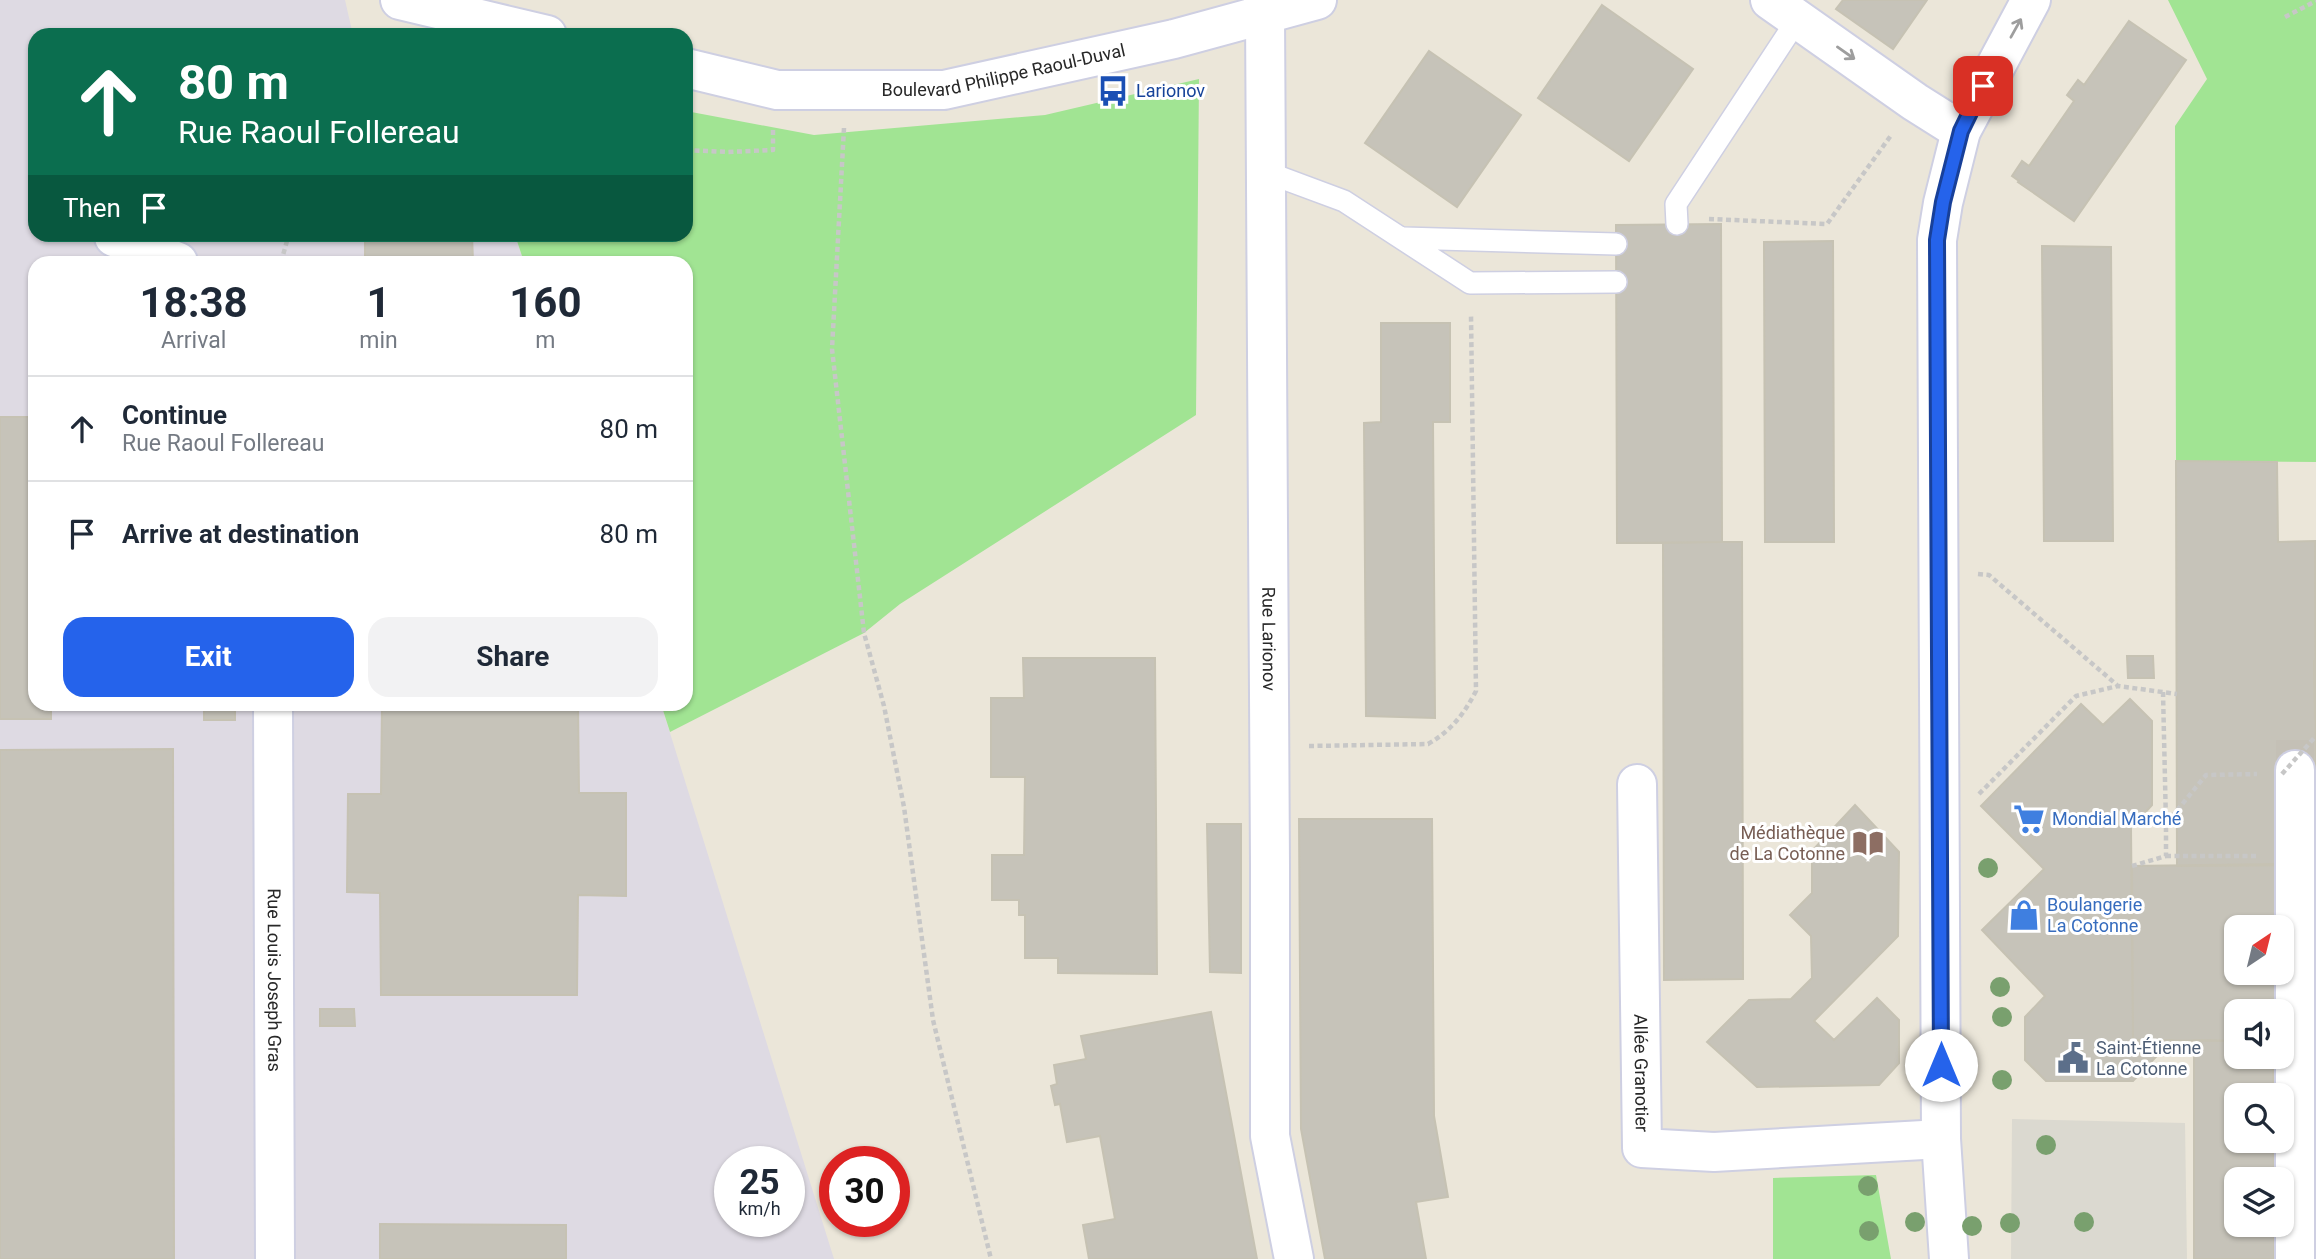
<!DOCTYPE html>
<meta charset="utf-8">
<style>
body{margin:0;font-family:Roboto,sans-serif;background:#f2f2f3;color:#1f2937;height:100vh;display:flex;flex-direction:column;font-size:26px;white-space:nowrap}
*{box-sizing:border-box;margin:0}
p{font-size:23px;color:#747a83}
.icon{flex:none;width:38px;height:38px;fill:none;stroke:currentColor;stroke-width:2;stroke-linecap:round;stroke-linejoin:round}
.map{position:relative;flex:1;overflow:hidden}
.panel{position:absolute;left:28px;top:256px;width:665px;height:455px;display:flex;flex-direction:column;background:#fff;border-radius:21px;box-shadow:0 2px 5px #0004}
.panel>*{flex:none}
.banner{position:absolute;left:28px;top:28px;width:665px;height:214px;border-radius:21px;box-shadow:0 2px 5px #0004;background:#0b6e4f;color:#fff;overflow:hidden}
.needle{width:46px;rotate:35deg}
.controls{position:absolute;left:2224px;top:915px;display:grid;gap:14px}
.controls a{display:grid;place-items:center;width:70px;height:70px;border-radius:14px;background:#fff;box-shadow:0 2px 5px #0004;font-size:35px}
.speed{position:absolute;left:714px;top:1146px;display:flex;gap:14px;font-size:35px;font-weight:700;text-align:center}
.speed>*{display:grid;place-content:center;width:91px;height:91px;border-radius:50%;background:#fff;box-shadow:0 2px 5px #0004;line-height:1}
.speed small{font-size:18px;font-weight:400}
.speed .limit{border:10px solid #d22;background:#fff;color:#111}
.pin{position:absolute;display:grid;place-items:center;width:60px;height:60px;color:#fff;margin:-30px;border-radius:14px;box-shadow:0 4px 10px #0006}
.me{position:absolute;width:77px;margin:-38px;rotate:0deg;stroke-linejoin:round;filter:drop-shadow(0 0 5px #0008)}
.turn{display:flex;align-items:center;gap:24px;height:147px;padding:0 35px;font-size:32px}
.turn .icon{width:91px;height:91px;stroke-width:2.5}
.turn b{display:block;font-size:49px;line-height:60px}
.then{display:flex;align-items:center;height:66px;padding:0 35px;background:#0003;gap:14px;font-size:26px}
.eta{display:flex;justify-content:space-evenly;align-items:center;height:119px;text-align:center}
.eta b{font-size:42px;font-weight:700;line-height:49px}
.action{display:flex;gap:14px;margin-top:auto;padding:14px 35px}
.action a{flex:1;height:80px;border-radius:21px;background:#2563eb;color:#fff;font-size:28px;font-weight:700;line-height:80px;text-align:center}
.action a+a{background:#f2f2f3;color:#1f2937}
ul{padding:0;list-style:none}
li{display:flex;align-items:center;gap:21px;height:105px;padding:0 35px;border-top:2px solid #e0e1e3}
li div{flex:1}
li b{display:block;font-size:26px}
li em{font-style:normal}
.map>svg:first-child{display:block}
.industrial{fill:#dedae3;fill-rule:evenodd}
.green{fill:#a1e493}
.plaza{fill:#dbd9d0}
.building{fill:#c6c3b9;stroke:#c6c2b3;stroke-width:2}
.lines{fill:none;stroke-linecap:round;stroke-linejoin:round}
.minor-tunnel{stroke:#c4c0b6;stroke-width:38;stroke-dasharray:38 19;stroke-linecap:butt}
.service-casing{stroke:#cecfe2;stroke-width:24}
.minor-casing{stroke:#cecfe2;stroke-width:42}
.tertiary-casing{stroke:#cecfe2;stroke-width:42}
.path{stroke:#c7c7c7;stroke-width:4.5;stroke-dasharray:5 3.5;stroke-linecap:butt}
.service{stroke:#fff;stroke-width:21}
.minor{stroke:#fff;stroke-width:38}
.tertiary{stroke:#fff;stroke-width:38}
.path-bridge{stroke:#c7c7c7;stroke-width:4.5;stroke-dasharray:5 3.5;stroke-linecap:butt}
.tree{fill:#79a06e}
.oneway{stroke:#9e9e9e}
.route-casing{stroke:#184099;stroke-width:18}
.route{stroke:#2563eb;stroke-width:12}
.labels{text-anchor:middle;stroke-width:6;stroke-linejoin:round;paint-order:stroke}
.street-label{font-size:18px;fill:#282828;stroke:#fff}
.transit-label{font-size:18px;fill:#164399;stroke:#fff;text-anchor:start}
.shop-label{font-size:18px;fill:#366cbe;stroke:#fff;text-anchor:start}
.education-label{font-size:18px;fill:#785e54;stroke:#fff;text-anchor:end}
.service-label{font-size:18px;fill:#4e5e75;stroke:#fff;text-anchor:start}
</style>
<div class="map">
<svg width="2316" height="1259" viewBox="0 0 2316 1259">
<rect width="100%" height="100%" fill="#ebe6d9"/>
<path class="industrial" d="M 0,0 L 345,0 L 353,35 L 35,35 L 35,234 L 515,235 L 524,262 L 35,262 L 35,704 L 661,704 L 834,1259 L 0,1259 ZM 730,1162 L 789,1162 L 789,1222 L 730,1222 Z"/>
<path class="green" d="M 2168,0 L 2316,0 L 2316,462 L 2176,461 L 2175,126 L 2207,79 Z
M 1199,79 L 1196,415 L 900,604 L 864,633 L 670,732 L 661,704 L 686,704 L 686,262 L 524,262 L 515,235 L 686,234 L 686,111 L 814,135 L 1045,115 Z
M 1876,1175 L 1891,1259 L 1773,1259 L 1773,1178 Z"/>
<path class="plaza" d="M 2012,1119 L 2185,1123 L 2187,1259 L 2011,1259 Z"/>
<path class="building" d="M 1843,0 L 1927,0 L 1893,49 L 1836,9 Z
M 1602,5 L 1693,69 L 1629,161 L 1538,98 Z
M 2129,21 L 2186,60 L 2074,221 L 2018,182 L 2019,181 L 2012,176 L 2022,161 L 2029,166 L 2074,101 L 2067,95 L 2078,80 L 2084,85 Z
M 1429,51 L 1521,115 L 1457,207 L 1365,143 Z
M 1721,224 L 1722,542 L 1617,543 L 1616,225 Z
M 322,234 L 358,234 L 358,238 L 322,238 Z
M 365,234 L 472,234 L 473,262 L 365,262 Z
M 1833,241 L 1834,542 L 1765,542 L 1764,242 Z
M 2042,246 L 2111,247 L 2113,541 L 2044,541 Z
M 1381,323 L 1450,323 L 1450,422 L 1433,422 L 1435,718 L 1366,716 L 1364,423 L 1381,422 Z
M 0,417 L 35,417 L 35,704 L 51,704 L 51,719 L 0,719 Z
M 2176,461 L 2277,462 L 2278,542 L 2315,541 L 2316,865 L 2177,866 Z
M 1722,542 L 1742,542 L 1743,979 L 1664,980 L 1663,543 Z
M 2127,656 L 2153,656 L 2154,678 L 2128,678 Z
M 1023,658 L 1155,658 L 1157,974 L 1058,973 L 1058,958 L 1025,958 L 1025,915 L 1019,915 L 1019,900 L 992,900 L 992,855 L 1024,855 L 1025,777 L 991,777 L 991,698 L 1024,698 Z
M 2314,661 L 2316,661 L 2316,719 L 2315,719 Z
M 2130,699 L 2152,721 L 2152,805 L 2131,828 L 2133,1040 L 2172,1040 L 2133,1081 L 2046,1081 L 2025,1060 L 2025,1017 L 2045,996 L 1982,930 L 2044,869 L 1981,806 L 2081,704 L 2103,725 Z
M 204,704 L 235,704 L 235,720 L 204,720 Z
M 382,704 L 578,704 L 579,793 L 626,793 L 626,896 L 578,895 L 577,995 L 381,995 L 380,893 L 347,892 L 348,794 L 381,794 Z
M 173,749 L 174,1259 L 0,1259 L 0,750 Z
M 1855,805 L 1899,852 L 1898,936 L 1814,1021 L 1834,1040 L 1877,998 L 1899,1020 L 1899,1063 L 1879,1085 L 1757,1087 L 1707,1042 L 1749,1000 L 1791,999 L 1812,978 L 1811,936 L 1790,915 L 1812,893 L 1812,851 Z
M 1299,819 L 1432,819 L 1434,1116 L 1448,1197 L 1416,1202 L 1426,1259 L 1325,1259 L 1301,1129 Z
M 1207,824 L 1241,824 L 1241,973 L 1210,972 Z
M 2279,864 L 2279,928 L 2236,928 L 2236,973 L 2279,973 L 2280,1012 L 2236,1012 L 2236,1041 L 2133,1040 L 2132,866 Z
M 320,1009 L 354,1009 L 355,1026 L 320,1026 Z
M 1211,1012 L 1257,1259 L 1089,1259 L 1083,1225 L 1115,1219 L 1100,1136 L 1067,1142 L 1060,1104 L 1055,1105 L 1051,1086 L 1057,1084 L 1054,1065 L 1086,1059 L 1081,1036 Z
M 2194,1040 L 2236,1041 L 2236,1057 L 2273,1057 L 2273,1096 L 2236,1096 L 2236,1141 L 2273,1141 L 2274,1180 L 2236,1180 L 2236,1225 L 2274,1225 L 2274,1259 L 2194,1259 Z
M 380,1224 L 566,1225 L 566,1259 L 380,1259 Z"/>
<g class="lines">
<path class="minor-tunnel" d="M 2295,740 L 2295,770"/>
<defs>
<path id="service" d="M 1266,172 L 1344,201 L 1470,283 L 1616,282
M 1677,224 L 1676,204 L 1797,20
M 1404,238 L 1616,244"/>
<g id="minor">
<path id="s1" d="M 1263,0 L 1265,14 L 1270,865 L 1270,1136 L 1294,1259"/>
<path d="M 1770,0 L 1915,102 L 1961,131"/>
<path d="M 114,237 L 178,262"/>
<path id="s2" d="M 273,704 L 275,1259"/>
<path id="s3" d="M 1637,784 L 1642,1148 L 1714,1152 L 1941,1139"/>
<path d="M 1949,1259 L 1941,1139 L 1937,240 L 1943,203 L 1961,131 L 2031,0"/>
<path d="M 2295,1259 L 2295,770"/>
</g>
<g id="tertiary">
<path d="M 400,0 L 547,35"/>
<path id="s4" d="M 686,68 L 777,90 L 944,90 L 1174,39 L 1317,0"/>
</g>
</defs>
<use href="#service" class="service-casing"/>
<use href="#minor" class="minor-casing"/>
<use href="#tertiary" class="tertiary-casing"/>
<path class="path" d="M 2285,17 L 2316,1
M 844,128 L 832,349 L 864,633 L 884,706 L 904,807 L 933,1020 L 991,1259
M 686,150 L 728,152 L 773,150 L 773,130
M 1709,219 L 1827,224 L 1892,134
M 281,262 L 289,234
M 1978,574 L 1989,575 L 2117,685
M 2163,692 L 2166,824
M 1309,746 L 1428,744 C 1451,731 1464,714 1476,691 L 1471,315
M 1979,794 L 2076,696 L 2118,686 L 2177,694
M 2166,856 L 2256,856
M 2132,866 L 2166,856 L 2166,824 L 2206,775 L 2257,774"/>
<use href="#service" class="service"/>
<use href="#minor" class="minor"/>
<use href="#tertiary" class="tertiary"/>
<path class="path-bridge" d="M 2282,774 L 2316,736"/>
</g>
<g class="tree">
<circle cx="1988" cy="868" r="10"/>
<circle cx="2000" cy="987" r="10"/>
<circle cx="2002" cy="1017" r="10"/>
<circle cx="2002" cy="1080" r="10"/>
<circle cx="2046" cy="1145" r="10"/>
<circle cx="1868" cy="1186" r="10"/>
<circle cx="1915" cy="1222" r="10"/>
<circle cx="2084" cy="1222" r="10"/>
<circle cx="2010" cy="1223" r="10"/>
<circle cx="1972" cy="1226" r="10"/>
<circle cx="1869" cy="1231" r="10"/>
</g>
<defs><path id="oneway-shaft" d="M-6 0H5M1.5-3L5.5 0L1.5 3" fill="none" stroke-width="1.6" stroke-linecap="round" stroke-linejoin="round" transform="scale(1.75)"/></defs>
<g class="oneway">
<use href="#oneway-shaft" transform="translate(2016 28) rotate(-61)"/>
<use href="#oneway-shaft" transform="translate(1846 53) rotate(35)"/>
</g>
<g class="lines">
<defs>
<path id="route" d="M 1941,1065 L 1937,240 L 1943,202 L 1961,131 L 1983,86"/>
</defs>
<use href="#route" class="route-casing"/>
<use href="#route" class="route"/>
</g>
<defs>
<symbol id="bus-bare" viewBox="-9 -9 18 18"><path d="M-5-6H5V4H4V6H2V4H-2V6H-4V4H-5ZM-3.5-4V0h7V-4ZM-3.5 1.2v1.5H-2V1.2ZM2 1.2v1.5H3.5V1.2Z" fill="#1a4fb4" stroke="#fff" stroke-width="2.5" paint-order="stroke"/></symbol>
<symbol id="supermarket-bare" viewBox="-9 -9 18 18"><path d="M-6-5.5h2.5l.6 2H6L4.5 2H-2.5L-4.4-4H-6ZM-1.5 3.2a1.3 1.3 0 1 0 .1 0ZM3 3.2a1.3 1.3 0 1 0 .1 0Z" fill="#3f7fe0" stroke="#fff" stroke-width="2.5" paint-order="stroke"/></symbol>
<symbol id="library-bare" viewBox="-9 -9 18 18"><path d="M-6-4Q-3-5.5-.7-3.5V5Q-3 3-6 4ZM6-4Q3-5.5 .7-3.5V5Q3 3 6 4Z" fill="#8d6e63" stroke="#fff" stroke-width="2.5" paint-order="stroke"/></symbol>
<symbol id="shop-bare" viewBox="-9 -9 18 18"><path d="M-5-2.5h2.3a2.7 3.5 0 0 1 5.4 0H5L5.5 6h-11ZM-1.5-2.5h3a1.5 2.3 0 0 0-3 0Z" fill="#3f7fe0" stroke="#fff" stroke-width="2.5" paint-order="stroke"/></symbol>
<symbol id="civic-bare" viewBox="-9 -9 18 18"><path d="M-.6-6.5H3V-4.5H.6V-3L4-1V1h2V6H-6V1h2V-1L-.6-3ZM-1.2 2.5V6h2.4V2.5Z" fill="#5c6f8a" stroke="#fff" stroke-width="2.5" paint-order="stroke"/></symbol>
</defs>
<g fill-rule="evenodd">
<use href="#bus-bare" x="1091" y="69" width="44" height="44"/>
<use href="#supermarket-bare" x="2007" y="797" width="44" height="44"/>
<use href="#library-bare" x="1846" y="821" width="44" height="44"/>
<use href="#shop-bare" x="2002" y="893" width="44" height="44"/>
<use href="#civic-bare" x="2051" y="1036" width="44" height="44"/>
</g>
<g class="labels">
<g class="street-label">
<text dy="6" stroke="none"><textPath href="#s4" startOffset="322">Boulevard Philippe Raoul-Duval</textPath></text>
<text dy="6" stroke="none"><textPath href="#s1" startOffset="639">Rue Larionov</textPath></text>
<text dy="6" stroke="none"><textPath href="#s2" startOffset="276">Rue Louis Joseph Gras</textPath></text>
<text dy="6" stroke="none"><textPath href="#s3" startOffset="289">Allée Granotier</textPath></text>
</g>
<g class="transit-label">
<text x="1136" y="97">Larionov</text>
</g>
<g class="shop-label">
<text x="2052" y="825">Mondial Marché</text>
<text x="2047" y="911">Boulangerie<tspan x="2047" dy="21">La Cotonne</tspan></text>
</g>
<g class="education-label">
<text x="1845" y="839">Médiathèque<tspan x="1845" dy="21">de La Cotonne</tspan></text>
</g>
<g class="service-label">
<text x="2096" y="1054">Saint-Étienne<tspan x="2096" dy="21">La Cotonne</tspan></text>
</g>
</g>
</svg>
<div class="controls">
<a><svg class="needle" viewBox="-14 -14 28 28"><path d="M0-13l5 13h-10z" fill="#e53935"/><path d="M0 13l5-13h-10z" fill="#747a83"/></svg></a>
<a><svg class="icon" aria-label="sound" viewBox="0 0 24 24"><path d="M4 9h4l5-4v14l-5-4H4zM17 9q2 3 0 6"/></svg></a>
<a><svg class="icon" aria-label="search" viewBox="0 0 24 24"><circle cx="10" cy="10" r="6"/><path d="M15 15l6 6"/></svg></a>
<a><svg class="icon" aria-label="layers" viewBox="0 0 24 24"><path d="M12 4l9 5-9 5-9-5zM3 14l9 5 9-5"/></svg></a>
</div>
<div class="speed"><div>25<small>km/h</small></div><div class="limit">30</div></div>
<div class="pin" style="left:1983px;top:86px;background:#d93025"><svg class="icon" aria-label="arrive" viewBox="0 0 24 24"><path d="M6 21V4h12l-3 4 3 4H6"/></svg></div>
<svg class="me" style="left:1941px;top:1065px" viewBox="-20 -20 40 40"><circle r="19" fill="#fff"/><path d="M0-13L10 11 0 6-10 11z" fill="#2563eb"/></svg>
<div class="banner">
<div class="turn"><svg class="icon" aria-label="ahead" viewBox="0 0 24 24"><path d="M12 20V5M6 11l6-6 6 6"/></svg><div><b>80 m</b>Rue Raoul Follereau</div></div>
<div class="then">Then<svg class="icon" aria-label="arrive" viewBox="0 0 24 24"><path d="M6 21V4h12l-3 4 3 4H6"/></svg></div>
</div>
<section class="panel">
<div class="eta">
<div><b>18:38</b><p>Arrival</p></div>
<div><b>1</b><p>min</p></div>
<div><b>160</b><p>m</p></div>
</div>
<ul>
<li><svg class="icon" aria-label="ahead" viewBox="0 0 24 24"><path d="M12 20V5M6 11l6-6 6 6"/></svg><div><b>Continue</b><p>Rue Raoul Follereau</p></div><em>80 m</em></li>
<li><svg class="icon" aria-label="arrive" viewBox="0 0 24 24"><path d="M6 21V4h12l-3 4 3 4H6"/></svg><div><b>Arrive at destination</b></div><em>80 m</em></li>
</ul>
<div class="action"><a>Exit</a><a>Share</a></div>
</section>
</div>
